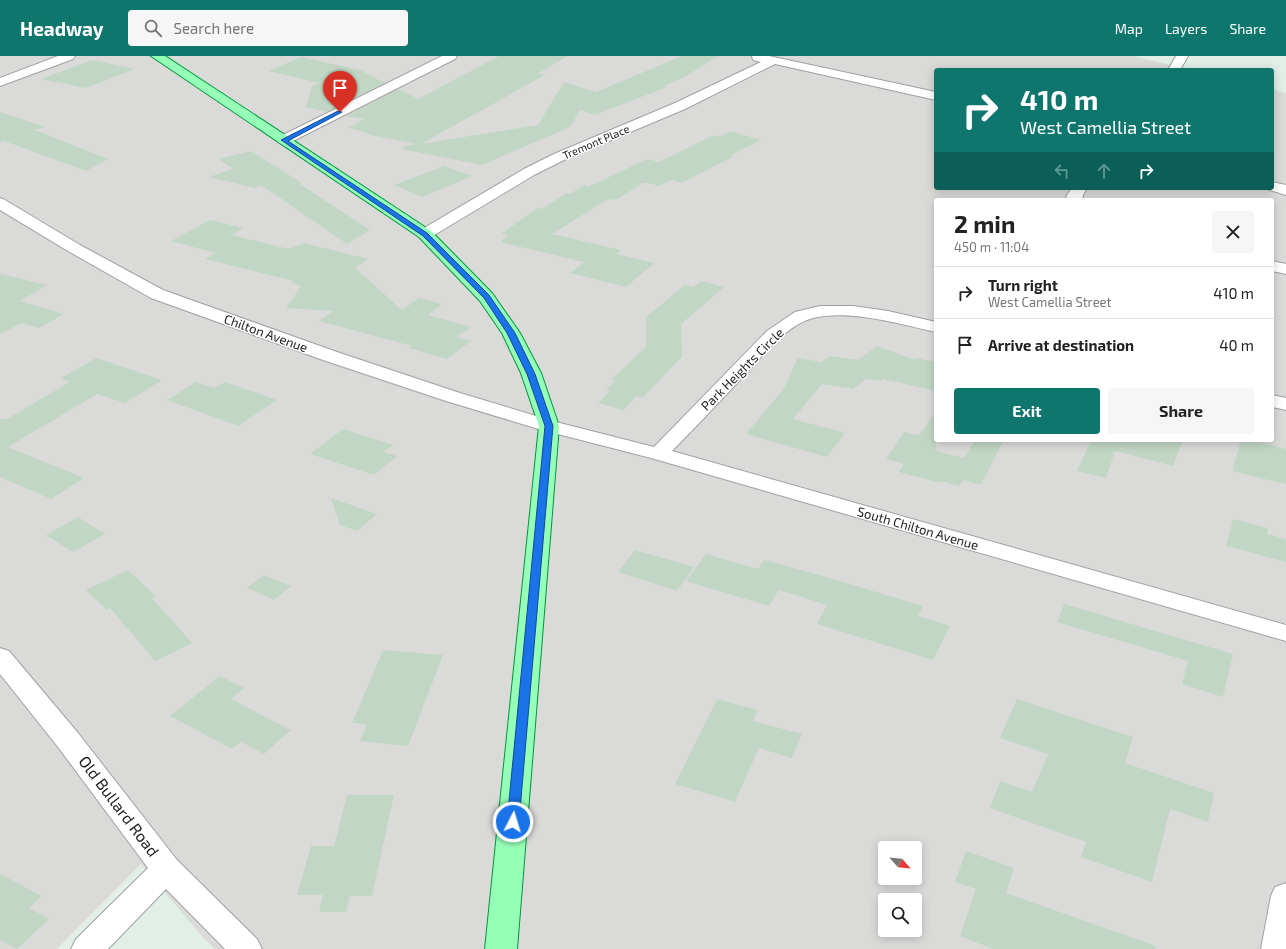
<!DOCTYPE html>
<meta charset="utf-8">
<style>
body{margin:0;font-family:"Exo 2",sans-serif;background:#f6f6f6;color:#222;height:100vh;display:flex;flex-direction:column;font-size:15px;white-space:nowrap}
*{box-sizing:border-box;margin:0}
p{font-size:13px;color:#767676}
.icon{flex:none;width:22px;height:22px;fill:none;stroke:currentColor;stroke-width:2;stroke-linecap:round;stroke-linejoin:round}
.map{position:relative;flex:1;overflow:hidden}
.sheet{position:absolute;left:934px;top:142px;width:340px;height:244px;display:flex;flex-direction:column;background:#fff;border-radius:4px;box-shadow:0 2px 10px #0003}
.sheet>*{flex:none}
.top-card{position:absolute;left:934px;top:12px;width:340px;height:122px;border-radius:4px;box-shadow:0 2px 10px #0003;background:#0f766e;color:#fff;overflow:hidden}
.needle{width:26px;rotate:117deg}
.tools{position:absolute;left:878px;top:785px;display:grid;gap:8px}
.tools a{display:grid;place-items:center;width:44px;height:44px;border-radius:4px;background:#fff;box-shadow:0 2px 10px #0003;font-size:20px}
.pin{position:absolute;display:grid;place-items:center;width:34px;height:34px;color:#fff;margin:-41px -17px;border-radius:50% 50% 50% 0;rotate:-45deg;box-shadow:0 0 4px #0007}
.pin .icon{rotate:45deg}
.me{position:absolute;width:44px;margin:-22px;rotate:5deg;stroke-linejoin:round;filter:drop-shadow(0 0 3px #0008)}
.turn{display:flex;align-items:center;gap:14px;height:84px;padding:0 20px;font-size:18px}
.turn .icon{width:52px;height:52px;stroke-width:2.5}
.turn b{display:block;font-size:28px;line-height:34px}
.lanes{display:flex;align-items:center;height:38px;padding:0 20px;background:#0003;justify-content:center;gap:20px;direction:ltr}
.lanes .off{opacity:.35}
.round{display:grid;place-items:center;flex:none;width:42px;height:42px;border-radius:4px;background:#f6f6f6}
.head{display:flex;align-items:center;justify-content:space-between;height:68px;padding:0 20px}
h1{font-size:24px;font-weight:700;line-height:30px}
.button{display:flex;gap:8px;margin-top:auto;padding:8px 20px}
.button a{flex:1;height:46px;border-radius:4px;background:#0f766e;color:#fff;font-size:16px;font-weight:700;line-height:46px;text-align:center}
.button a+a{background:#f6f6f6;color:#222}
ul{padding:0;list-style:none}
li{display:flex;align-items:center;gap:12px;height:52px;padding:0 20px;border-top:1px solid #e0e0e0}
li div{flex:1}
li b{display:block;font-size:15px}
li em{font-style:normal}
header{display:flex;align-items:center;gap:24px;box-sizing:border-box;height:56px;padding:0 20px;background:#0f766e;color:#fff}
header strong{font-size:19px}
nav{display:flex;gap:22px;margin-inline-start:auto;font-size:14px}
.search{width:280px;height:36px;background:#f6f6f6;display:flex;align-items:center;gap:10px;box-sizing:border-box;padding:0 14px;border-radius:4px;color:#767676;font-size:15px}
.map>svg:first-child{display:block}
.residential{fill:#dadbd9;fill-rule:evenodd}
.building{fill:#c1d6c5}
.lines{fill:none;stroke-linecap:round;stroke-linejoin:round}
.minor-casing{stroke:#a0a0a0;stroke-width:2}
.major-casing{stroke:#00953e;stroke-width:2}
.minor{fill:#fff;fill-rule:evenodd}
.major{fill:#96ffb7;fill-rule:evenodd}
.route{fill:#1a73e8;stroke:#114b97}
.labels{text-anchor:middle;stroke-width:3;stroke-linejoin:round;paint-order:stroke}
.far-street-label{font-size:11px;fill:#1c1c1c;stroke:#fff}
.street-label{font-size:13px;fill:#1c1c1c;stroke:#fff}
.near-street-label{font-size:16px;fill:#1c1c1c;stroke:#fff}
</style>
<header>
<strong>Headway</strong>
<div class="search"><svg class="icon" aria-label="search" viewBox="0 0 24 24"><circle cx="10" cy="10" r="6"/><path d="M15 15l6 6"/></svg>Search here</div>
<nav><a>Map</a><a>Layers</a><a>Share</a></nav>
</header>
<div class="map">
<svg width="1286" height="893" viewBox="0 0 1286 893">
<rect width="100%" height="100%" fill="#e1efe7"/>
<path class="residential" d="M 0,0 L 1133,0 L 1191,14 L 936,14 L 936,132 L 1272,132 L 1272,33 L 1286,37 L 1286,893 L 215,893 L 200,878 L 141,808 L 57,893 L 0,893 ZM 936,144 L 1272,144 L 1272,384 L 936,384 ZM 885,792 L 915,792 L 915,822 L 885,822 ZM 885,844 L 915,844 L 915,874 L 885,874 Z"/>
<path class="building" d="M 499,0 L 568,0 L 537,18 L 545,19 L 421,88 L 538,69 L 564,26 L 596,36 L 682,0 L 718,0 L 686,20 L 664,30 L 667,31 L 595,59 L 580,54 L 572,68 L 570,69 L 570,71 L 482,109 L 402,93 L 402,91 L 417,88 L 365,78 L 368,77 L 348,72 L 364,63 L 346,60 L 399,33 L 418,43 Z
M 301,1 L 360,14 L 385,27 L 326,56 L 306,51 L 312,30 L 319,27 L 268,15 Z
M 92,4 L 135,13 L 86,32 L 41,23 Z
M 0,56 L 45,71 L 35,74 L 108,103 L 86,115 L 4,85 L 0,87 Z
M 730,75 L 761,84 L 731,99 L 734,100 L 682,127 L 672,124 L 659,130 L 648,127 L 643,127 L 616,144 L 608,143 L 552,178 L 621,194 L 616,198 L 654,207 L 626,231 L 570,217 L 584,206 L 500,186 L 509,179 L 501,178 L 537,152 L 541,153 L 567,137 L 570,138 L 584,129 L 588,131 L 647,103 L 659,106 L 714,79 L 719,81 Z
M 251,95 L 302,127 L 300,128 L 370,174 L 347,188 L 261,129 L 255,132 L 209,121 L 233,113 L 219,103 Z
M 444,110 L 472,120 L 422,141 L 394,129 Z
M 210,164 L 243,172 L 232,179 L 289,193 L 304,187 L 368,203 L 355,212 L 402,254 L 419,242 L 442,248 L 428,259 L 471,271 L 457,281 L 471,285 L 447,303 L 409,292 L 412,290 L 319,265 L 333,255 L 286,252 L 301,230 L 292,227 L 293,225 L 205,203 L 215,197 L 171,185 Z
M 0,218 L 47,229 L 20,245 L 64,258 L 39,272 L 22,267 L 0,278 Z
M 701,225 L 724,231 L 681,268 L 682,301 L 642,342 L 637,340 L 623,354 L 598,347 L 610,335 L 606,334 L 615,325 L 611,324 L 646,291 L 646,261 L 685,229 L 693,231 Z
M 877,290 L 915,304 L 916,302 L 936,306 L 936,335 L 883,323 L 882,325 L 866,323 L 853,333 L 822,328 L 793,363 L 845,377 L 827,401 L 746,378 L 783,334 L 798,302 L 821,306 L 830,300 L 858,304 Z
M 96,302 L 162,324 L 125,347 L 97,338 L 8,391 L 84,422 L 51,443 L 0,421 L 0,363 L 7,363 L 70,326 L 61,322 Z
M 196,326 L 214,332 L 225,326 L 277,344 L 238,370 L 167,344 Z
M 936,356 L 936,395 L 964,402 L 975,384 L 1004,384 L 981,429 L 963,424 L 959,430 L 941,425 L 940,427 L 899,416 L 904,408 L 886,403 L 904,376 L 919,379 Z
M 343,373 L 393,389 L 384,396 L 397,400 L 374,419 L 310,398 Z
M 1091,384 L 1183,384 L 1173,410 L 1115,395 L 1106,422 L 1077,415 Z
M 1241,384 L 1249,384 L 1286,393 L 1286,428 L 1232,415 Z
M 331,442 L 377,458 L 357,475 L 340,469 Z
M 78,461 L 105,478 L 73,496 L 46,479 Z
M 1233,463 L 1268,472 L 1267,478 L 1286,483 L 1286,506 L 1226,490 Z
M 635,494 L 694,511 L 677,535 L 618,516 Z
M 706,498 L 758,513 L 764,504 L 823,520 L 923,550 L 918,560 L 950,570 L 933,604 L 817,568 L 827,549 L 779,534 L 769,550 L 686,525 Z
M 128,514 L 156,540 L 152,542 L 192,587 L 155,605 L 110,552 L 107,554 L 86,534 Z
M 264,519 L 291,530 L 274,544 L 247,532 Z
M 1064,548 L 1233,598 L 1223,641 L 1182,628 L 1188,605 L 1057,566 Z
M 383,594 L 443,599 L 408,690 L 360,685 L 367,668 L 352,667 Z
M 220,620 L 244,632 L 231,643 L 291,674 L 264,698 L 241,686 L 232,693 L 170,660 Z
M 717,643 L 758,654 L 753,665 L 802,678 L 792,702 L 759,692 L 735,746 L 675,728 Z
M 1017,643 L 1133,681 L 1125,707 L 1214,737 L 1208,766 L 1170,753 L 1152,826 L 1081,801 L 1086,786 L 990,752 L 1000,725 L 1032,736 L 1048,698 L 1000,682 Z
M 347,739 L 394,739 L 372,840 L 350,840 L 346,856 L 319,856 L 323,839 L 297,839 L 311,790 L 334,790 Z
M 966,795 L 1014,812 L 1006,837 L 1156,890 L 1155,893 L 993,893 L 960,880 L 976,833 L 955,826 Z
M 0,818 L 42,840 L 29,852 L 49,863 L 17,893 L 0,884 Z"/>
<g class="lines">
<defs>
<path id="minor" d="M 58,0 L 75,0 L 73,3 L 0,30 L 0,22 Z
M 442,0 L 457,0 L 455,3 L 289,87 L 284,88 L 279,87 L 277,84 L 279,81 Z
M 752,0 L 769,0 L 936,36 L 936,44 L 775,8 L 685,53 L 564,104 L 534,119 L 431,181 L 425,183 L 419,181 L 417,178 L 419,175 L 524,113 L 554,98 L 675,47 L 761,6 L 753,4 Z
M 1176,0 L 1188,0 L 1180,14 L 1168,14 Z
M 1272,126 L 1286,129 L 1286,139 L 1267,133 L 1266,132 L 1272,132 Z
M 1072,132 L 1087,132 L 1083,139 L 1082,144 L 1066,144 L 1067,139 Z
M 0,142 L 5,144 L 80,189 L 163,234 L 337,296 L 460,337 L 556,366 L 654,391 L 767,275 L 795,256 L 820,250 L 853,250 L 888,255 L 936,266 L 936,276 C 899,268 850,253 813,262 C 785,269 758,305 739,325 C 717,348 695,372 672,395 L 1286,569 L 1286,585 L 651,402 L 542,374 L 446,345 L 323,304 L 151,242 L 68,195 L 0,154 Z
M 1272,205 L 1286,208 L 1286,218 L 1272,215 Z
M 1272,339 L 1286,342 L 1286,354 L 1272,351 Z
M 0,592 L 9,595 L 78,677 L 177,804 L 257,883 L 262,893 L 225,893 L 166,833 L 108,893 L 71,893 L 76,883 L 148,812 L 58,691 L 0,618 Z
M 1286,827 L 1286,893 L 1261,893 L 1271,840 L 1275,831 Z"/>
<path id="major" d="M 151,0 L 165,0 L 431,175 L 492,237 L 520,277 L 541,317 L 559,370 L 517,893 L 485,893 L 539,370 L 521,317 L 502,277 L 480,245 L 419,181 Z"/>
</defs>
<use href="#minor" class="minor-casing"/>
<use href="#major" class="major-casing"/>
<use href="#minor" class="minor"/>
<use href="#major" class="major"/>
</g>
<path class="route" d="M 338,55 L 342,56 L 288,85 L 427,177 L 489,239 L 515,277 L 535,318 L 553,370 L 519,766 L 517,770 L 513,771 L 508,770 L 507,766 L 545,370 L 527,318 L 507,277 L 484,242 L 423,180 L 281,84 Z"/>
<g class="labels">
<g class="far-street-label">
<text transform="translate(596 86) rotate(-23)" y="4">Tremont Place</text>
</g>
<g class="street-label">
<text transform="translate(266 277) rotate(20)" y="5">Chilton Avenue</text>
<text transform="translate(742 313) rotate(-45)" y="5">Park Heights Circle</text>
<text transform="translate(918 472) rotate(16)" y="5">South Chilton Avenue</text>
</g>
<g class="near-street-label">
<text transform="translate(119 750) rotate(53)" y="6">Old Bullard Road</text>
</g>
</g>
</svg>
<div class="tools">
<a><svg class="needle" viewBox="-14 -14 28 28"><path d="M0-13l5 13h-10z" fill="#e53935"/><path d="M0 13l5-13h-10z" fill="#767676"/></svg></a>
<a><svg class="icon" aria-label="search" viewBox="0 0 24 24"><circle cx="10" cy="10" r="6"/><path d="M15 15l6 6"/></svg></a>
</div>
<div class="pin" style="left:340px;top:56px;background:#d93025"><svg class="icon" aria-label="arrive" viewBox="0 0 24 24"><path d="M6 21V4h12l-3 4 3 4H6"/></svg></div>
<svg class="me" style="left:513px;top:766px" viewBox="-20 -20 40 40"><circle r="17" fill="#1a73e8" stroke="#fff" stroke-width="3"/><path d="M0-11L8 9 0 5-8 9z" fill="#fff"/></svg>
<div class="top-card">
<div class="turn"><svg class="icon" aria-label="right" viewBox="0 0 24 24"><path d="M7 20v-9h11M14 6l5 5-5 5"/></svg><div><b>410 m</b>West Camellia Street</div></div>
<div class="lanes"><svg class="icon off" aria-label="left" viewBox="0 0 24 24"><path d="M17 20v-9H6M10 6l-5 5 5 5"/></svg><svg class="icon off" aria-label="ahead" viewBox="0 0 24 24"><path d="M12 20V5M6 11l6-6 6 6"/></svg><svg class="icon" aria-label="right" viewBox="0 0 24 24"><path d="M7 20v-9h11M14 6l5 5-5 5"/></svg></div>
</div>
<section class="sheet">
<div class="head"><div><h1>2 min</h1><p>450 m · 11:04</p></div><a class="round"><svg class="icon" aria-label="close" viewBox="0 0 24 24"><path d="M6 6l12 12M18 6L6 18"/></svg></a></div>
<ul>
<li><svg class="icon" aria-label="right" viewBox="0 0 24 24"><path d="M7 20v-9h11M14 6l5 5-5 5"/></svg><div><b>Turn right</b><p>West Camellia Street</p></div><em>410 m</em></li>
<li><svg class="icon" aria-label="arrive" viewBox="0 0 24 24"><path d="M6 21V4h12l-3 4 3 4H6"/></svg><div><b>Arrive at destination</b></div><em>40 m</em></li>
</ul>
<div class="button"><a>Exit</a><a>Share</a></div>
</section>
</div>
